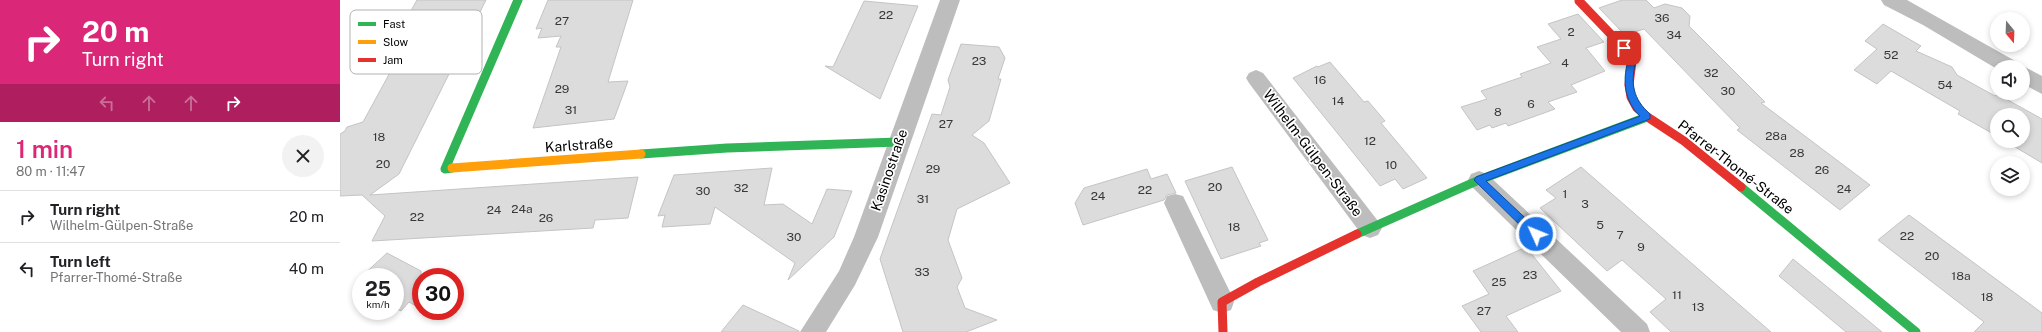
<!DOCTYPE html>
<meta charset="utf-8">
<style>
body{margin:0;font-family:"Public Sans",sans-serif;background:#f2f2f2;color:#202124;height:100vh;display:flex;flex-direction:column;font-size:15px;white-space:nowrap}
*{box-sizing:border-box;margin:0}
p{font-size:13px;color:#757577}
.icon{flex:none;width:22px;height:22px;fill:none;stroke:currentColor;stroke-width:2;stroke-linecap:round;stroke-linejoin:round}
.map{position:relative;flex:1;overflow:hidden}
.sheet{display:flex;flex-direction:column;background:#fff;width:340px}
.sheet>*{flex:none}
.top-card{background:#db2777;color:#fff;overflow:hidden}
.needle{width:26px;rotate:161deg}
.controls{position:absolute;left:1650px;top:12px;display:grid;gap:8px}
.controls a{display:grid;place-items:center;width:40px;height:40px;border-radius:50%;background:#fff;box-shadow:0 2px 6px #0003;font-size:20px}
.speed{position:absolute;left:12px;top:268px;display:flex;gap:8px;font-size:20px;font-weight:700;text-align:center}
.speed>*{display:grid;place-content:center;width:52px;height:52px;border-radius:50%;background:#fff;box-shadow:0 2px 6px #0003;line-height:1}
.speed small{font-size:10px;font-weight:400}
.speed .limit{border:6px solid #d22;background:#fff;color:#111}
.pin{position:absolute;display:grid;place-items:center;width:34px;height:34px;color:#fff;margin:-17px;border-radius:8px;box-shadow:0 2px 6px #0006}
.me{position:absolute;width:44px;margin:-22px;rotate:314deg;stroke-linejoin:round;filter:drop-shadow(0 0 3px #0008)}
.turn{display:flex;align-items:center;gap:14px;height:84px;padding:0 16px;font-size:18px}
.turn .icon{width:52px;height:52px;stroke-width:2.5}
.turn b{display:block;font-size:28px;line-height:34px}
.lanes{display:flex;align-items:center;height:38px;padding:0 16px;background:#0003;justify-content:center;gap:20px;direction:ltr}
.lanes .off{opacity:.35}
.round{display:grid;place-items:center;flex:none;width:42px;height:42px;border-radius:21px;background:#f2f2f2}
.summary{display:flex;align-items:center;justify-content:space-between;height:68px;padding:0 16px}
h1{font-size:24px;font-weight:600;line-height:30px;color:#db2777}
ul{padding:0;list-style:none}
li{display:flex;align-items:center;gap:12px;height:52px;padding:0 16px;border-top:1px solid #e0e0e0}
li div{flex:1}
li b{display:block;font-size:15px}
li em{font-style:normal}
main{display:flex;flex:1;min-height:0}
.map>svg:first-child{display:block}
.building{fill:#dcdcdc;stroke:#c4c4c4}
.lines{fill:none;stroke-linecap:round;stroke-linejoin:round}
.street{fill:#bdbdbd;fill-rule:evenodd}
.fast{stroke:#30b455;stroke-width:9}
.slow{stroke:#ff9f0a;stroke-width:9}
.jam{stroke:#e5322d;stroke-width:9}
.route{fill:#1a73e8;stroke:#114b97}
.labels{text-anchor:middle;stroke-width:3.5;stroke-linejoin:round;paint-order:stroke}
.number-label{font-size:12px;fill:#373737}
.street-label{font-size:14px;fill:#000;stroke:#fff}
.key{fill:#fff;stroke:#b2b2b2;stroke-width:1}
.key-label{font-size:11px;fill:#000}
</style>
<main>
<section class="sheet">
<div class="top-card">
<div class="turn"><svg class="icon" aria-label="right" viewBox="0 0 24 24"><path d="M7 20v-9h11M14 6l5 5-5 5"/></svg><div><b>20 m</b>Turn right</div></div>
<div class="lanes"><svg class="icon off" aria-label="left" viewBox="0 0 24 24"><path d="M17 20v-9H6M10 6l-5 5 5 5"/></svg><svg class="icon off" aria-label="ahead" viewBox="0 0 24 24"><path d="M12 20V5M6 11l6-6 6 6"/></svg><svg class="icon off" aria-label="ahead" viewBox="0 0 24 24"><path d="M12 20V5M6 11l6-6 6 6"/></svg><svg class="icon" aria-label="right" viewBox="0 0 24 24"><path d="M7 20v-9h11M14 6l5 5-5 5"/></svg></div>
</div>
<div class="summary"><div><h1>1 min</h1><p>80 m · 11:47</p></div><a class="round"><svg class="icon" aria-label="close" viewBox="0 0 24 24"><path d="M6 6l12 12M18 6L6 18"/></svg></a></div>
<ul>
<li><svg class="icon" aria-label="right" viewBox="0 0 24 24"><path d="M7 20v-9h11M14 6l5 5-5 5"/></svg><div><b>Turn right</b><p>Wilhelm-Gülpen-Straße</p></div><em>20 m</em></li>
<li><svg class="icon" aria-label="left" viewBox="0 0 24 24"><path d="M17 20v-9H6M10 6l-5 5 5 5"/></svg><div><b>Turn left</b><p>Pfarrer-Thomé-Straße</p></div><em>40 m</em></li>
</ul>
</section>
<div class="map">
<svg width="1702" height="332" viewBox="0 0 1702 332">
<rect width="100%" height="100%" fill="#fff"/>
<path class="building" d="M 77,0 L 146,0 L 59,174 L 30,195 L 298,177 L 288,218 L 255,220 L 253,228 L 32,241 L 45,216 L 22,195 L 0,196 L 0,134 L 5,131 L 7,127 L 23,122 L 53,67 L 39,67 Z
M 208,0 L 293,0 L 268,82 L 288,81 L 274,119 L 193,128 L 221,47 L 216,47 L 221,36 L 198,38 L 202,28 L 196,29 Z
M 1282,0 L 1306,0 L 1314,8 L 1325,4 L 1342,8 L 1350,16 L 1349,26 L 1425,102 L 1421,103 L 1530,185 L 1500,210 L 1397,130 L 1400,128 L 1304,29 L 1285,35 L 1259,8 Z
M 524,1 L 578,6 L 540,99 L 485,66 L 493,67 Z
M 1238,14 L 1264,42 L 1246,48 L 1265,71 L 1231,85 L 1237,92 L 1208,102 L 1215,109 L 1168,126 L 1166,123 L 1152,128 L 1150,125 L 1137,130 L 1121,107 L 1147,99 L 1141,91 L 1182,77 L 1180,74 L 1211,63 L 1197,47 L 1221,39 L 1208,24 Z
M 1543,24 L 1581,46 L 1576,51 L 1612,67 L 1617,75 L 1655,96 L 1657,94 L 1702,119 L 1702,163 L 1665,141 L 1683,141 L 1683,115 L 1657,115 L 1657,136 L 1618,114 L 1620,111 L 1551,71 L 1537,84 L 1514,70 L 1537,49 L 1525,41 Z
M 621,44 L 659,47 L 665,58 L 658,79 L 661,79 L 649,121 L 632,135 L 644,143 L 670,183 L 617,209 L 608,240 L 622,278 L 617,287 L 625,308 L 657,320 L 626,332 L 563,332 L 540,259 L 592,114 L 601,115 L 610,87 L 608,80 Z
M 990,62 L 1024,102 L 1028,101 L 1045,121 L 1041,123 L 1087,178 L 1063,189 L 1055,179 L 1040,186 L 953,78 L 977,66 L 978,67 Z
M 892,167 L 928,240 L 919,243 L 921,246 L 881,259 L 845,181 Z
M 1241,167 L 1372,281 L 1431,332 L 1331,332 L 1310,312 L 1326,299 L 1282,260 L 1267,271 L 1200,208 L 1216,198 L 1206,190 Z
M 432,168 L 424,205 L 443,204 L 472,224 L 487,189 L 512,191 L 494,237 L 448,280 L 455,263 L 375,207 L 370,224 L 322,227 L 325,215 L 318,216 L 334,175 Z
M 807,169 L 811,179 L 827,174 L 836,193 L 827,195 L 824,200 L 743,225 L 735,203 L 744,188 Z
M 1569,215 L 1702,313 L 1702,332 L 1634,332 L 1644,322 L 1538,240 Z
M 1186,247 L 1221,291 L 1166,316 L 1178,332 L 1141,332 L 1122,306 L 1149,294 L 1133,271 Z
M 47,253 L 81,271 L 81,309 L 69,302 L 61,311 L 55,308 L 55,277 L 21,277 Z
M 1453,259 L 1513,308 L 1542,332 L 1506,332 L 1439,276 Z
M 403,305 L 459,331 L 459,332 L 381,332 Z"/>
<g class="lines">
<path class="street" d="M 600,0 L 620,0 L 538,237 L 515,285 L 486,332 L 460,332 L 499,271 L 514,237 Z
M 1541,0 L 1567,0 L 1677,62 L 1680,67 L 1657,67 L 1657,69 L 1583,25 L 1544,5 Z
M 1683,66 L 1702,76 L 1702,94 L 1683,84 L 1683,67 L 1681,67 Z
M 916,70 L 923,73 L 1038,221 L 1042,228 L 1038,235 L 1030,238 L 1022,235 L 909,83 L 906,78 L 909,73 Z
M 1139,171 L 1147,174 L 1307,324 L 1310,332 L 1281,332 L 1131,186 L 1128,180 L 1131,174 Z
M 835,194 L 843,196 L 891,294 L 894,302 L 891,310 L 882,313 L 873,310 L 824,203 L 827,196 Z"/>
<path class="fast" d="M 301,154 L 387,148 L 558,142
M 112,168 L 105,169 L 178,0
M 1401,187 L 1576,332
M 1017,234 L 1139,180 L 1307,117"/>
<path class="slow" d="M 112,168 L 301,154"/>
<path class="jam" d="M 1239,1 L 1284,48 L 1292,61 L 1289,85 L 1291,97 L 1297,108 L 1306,116 L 1344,141 L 1401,187
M 883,332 L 882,302 L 918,282 L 1017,234"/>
</g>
<path class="route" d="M 1284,45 L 1287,46 L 1296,61 C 1290,83 1293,99 1310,114 L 1310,119 L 1146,181 L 1199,231 L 1199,237 L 1192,237 L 1134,180 L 1136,177 L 1300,116 C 1285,102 1282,81 1288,61 L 1280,48 Z"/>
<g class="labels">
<g class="number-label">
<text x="546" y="19">22</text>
<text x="1322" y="22">36</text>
<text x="222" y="25">27</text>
<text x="1231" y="36">2</text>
<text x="1334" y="39">34</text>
<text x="1551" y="59">52</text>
<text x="639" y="65">23</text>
<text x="1225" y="67">4</text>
<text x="1371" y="77">32</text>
<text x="980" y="84">16</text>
<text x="1605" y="89">54</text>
<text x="222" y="93">29</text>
<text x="1388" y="95">30</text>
<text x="998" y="105">14</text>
<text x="1191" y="108">6</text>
<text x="231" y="114">31</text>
<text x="1158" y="116">8</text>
<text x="606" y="128">27</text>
<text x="1436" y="140">28a</text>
<text x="39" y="141">18</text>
<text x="1030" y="145">12</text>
<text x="1457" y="157">28</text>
<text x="43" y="168">20</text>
<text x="1051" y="169">10</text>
<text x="593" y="173">29</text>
<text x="1482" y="174">26</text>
<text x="875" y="191">20</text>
<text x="401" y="192">32</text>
<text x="1504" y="193">24</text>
<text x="805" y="194">22</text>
<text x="363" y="195">30</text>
<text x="1225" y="198">1</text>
<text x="758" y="200">24</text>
<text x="583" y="203">31</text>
<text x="1245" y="208">3</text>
<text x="182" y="213">24a</text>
<text x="154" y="214">24</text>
<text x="77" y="221">22</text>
<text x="206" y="222">26</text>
<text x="1260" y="229">5</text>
<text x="894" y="231">18</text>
<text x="1280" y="239">7</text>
<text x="1567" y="240">22</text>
<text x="454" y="241">30</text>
<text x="1301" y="251">9</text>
<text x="1592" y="260">20</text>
<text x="582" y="276">33</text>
<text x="1190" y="279">23</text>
<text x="1621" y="280">18a</text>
<text x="1159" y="286">25</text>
<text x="1337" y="299">11</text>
<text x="1647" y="301">18</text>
<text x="1358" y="311">13</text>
<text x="1144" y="315">27</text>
</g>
<g class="street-label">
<text transform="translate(239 145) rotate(-4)" y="5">Karlstraße</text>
<text transform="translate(973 153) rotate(53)" y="5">Wilhelm-Gülpen-Straße</text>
<text transform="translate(1396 167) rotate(38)" y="5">Pfarrer-Thomé-Straße</text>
<text transform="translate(549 170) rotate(-71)" y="5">Kasinostraße</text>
</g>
</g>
<rect x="10" y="10" width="132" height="64" rx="6" class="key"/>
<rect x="18" y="22" width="18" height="4" fill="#30b455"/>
<rect x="18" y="40" width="18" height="4" fill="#ff9f0a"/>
<rect x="18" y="58" width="18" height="4" fill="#e5322d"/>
<g class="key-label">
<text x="43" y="28">Fast</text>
<text x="43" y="46">Slow</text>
<text x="43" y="64">Jam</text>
</g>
</svg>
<div class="controls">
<a><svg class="needle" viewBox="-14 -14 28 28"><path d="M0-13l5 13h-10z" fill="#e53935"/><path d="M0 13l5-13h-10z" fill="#757577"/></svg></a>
<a><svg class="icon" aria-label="sound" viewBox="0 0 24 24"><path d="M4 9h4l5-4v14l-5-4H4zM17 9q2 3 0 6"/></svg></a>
<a><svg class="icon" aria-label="search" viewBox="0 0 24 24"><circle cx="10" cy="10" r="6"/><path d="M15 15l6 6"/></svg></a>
<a><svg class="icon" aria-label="layers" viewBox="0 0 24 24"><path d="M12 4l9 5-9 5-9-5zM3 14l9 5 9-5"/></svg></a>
</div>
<div class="speed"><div>25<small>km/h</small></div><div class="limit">30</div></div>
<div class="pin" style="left:1284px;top:48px;background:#d93025"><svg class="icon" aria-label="arrive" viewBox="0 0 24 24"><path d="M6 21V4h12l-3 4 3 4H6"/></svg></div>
<svg class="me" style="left:1196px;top:234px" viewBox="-20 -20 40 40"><circle r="17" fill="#1a73e8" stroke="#fff" stroke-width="3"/><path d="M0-11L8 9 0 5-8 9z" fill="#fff"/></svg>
</div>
</main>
